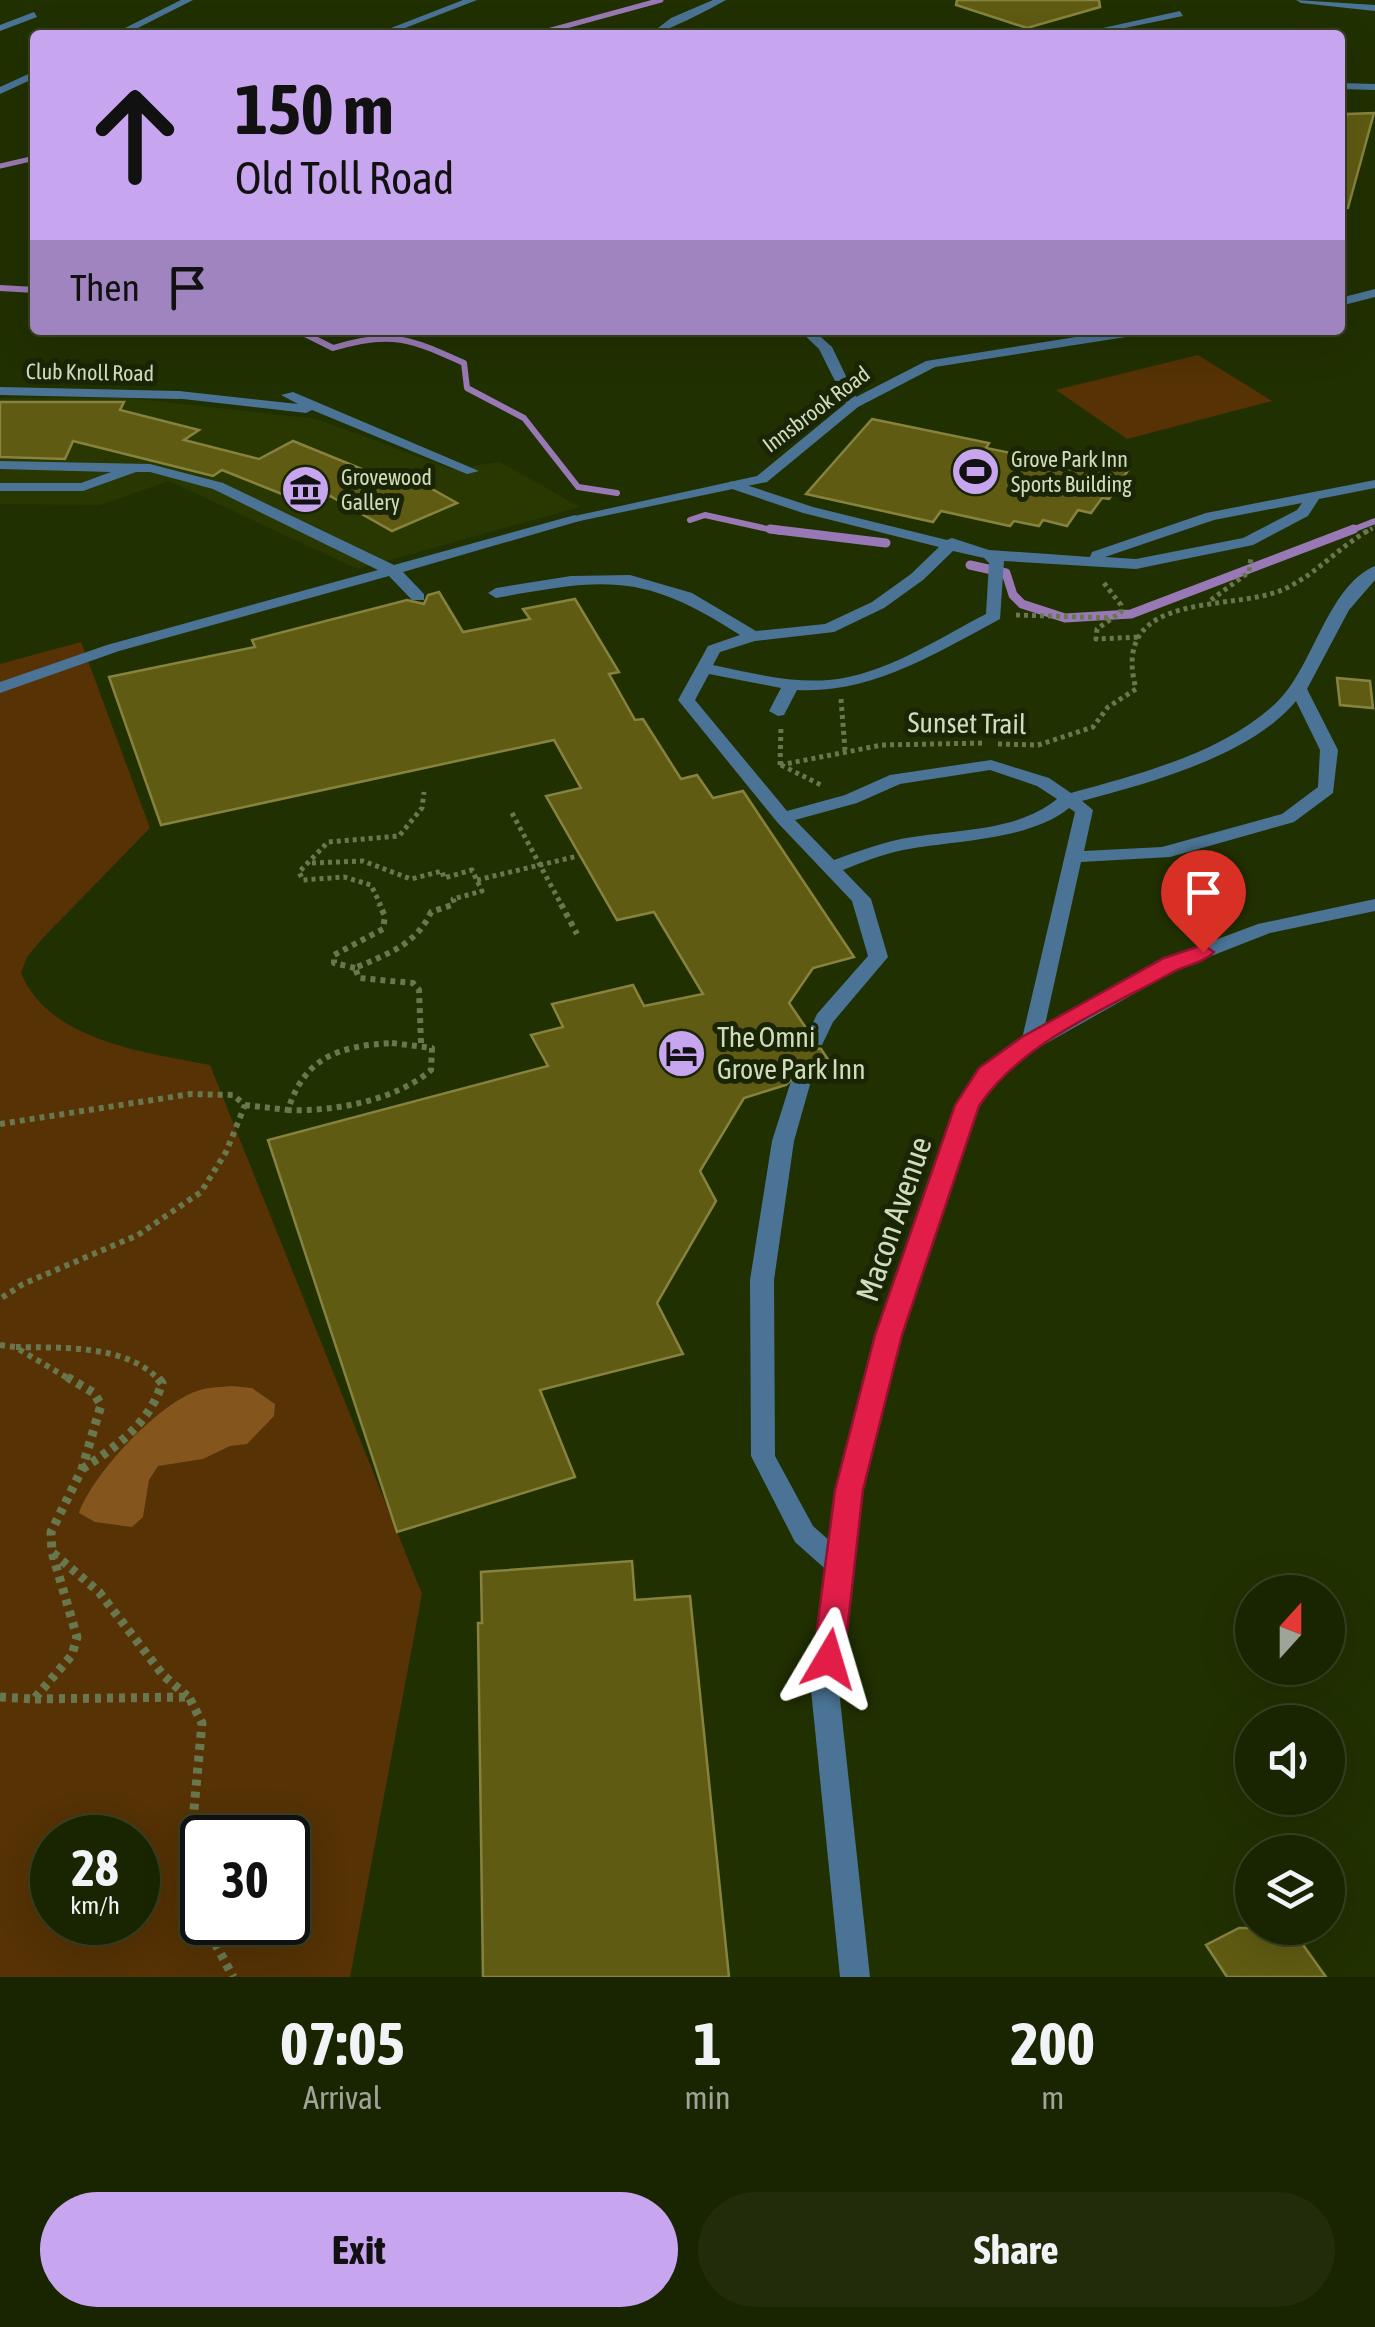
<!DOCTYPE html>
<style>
body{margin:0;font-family:"Asap Condensed",sans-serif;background:#222c0a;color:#f1f3f6;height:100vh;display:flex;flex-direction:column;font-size:38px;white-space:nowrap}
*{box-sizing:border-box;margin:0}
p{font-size:32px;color:#9fa499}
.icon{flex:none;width:55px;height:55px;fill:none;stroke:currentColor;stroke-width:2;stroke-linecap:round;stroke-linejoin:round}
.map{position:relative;height:1977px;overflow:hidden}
.details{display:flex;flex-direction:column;background:#192400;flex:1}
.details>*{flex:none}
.top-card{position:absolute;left:30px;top:30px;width:1315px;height:305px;border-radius:10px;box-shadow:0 10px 40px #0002,0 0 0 2px #374122;background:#c8a5ef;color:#111;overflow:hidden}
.needle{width:65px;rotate:21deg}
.tools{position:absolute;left:1235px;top:1575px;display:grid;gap:20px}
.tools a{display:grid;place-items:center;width:110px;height:110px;border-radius:50%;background:#192400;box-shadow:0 10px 40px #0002,0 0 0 2px #374122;font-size:50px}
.speed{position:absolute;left:30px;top:1815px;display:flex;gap:20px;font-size:50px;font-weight:700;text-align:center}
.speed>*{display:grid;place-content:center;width:130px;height:130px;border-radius:50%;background:#192400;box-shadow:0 10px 40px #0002,0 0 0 2px #374122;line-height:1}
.speed small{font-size:25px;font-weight:400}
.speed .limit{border:5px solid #111;border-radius:15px;background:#fff;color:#111}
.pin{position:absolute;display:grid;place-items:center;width:85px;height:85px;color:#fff;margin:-102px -42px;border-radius:50% 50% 50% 0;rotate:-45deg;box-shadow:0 0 10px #0007}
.pin .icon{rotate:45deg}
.me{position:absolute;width:110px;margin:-55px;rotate:7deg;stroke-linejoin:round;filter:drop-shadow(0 0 8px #0008)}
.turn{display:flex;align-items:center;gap:35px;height:210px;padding:0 40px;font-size:45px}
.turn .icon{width:130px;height:130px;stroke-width:2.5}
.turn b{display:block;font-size:70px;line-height:85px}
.then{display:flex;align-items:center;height:95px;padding:0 40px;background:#0003;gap:20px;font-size:38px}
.eta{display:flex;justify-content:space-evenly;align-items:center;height:170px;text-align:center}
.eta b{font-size:60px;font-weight:700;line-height:70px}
.button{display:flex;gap:20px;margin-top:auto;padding:20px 40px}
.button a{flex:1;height:115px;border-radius:60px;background:#c8a5ef;color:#111;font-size:40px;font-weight:700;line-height:115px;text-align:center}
.button a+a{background:#222c0a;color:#f1f3f6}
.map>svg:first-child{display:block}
.built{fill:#283800}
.green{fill:#563205;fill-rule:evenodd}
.forest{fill:#85551e}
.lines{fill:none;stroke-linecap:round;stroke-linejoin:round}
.stream-far2{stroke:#9979b5;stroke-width:5}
.stream-far1{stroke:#9979b5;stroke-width:6}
.stream{stroke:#9979b5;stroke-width:9}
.building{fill:#5f5b12;stroke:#87833f;stroke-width:2.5}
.path-far3{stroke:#69774e;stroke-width:4;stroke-dasharray:2.5 2.5;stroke-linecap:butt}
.path-far2{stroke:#69774e;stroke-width:5;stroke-dasharray:4 4;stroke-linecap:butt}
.path-far1{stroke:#69774e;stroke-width:6;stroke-dasharray:5 5;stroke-linecap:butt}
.path{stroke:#69774e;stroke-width:9;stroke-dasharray:6 6;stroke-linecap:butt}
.service{fill:#4b7395;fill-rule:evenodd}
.minor{fill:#4b7395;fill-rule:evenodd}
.route{fill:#e11d48;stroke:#92132f;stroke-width:2.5}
.labels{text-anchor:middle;stroke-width:10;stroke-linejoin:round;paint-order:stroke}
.far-street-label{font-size:22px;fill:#cfdcbd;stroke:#1a2505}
.far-poi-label{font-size:22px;fill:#cfdcbd;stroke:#1a2505;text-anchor:start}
.street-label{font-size:28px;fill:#cfdcbd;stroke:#1a2505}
.poi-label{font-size:28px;fill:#cfdcbd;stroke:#1a2505;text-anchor:start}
.near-street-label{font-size:32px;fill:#cfdcbd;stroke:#1a2505}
</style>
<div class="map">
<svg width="1375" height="1977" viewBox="0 0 1375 1977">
<rect width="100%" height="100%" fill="#213000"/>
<path class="built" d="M 0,398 L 128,398 L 317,419 L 451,469 L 500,462 L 580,507 L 357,569 L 169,481 L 100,505 L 0,504 Z"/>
<path class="green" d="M 1198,355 L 1272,401 L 1127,439 L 1056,390 Z
M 81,642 L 150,828 L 42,939 L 27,957 L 21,973 C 50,1042 145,1052 210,1065 L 422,1594 L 350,1977 L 0,1977 L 0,664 ZM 52,1838 L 138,1838 L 138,1922 L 52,1922 ZM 202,1838 L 288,1838 L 288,1922 L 202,1922 Z"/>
<path class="forest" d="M 232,1386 L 252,1388 L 275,1404 L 274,1416 L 247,1444 L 230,1446 L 203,1459 L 158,1466 L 149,1480 L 143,1517 L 132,1527 L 95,1522 L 79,1513 C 92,1475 160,1401 200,1390 C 210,1387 222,1387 232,1386 Z"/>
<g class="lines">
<path class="stream-far2" d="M 533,35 L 661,0
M 0,166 L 35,158"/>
<path class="stream-far1" d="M 0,288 L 35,290
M 297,330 L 333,348 C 391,330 411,339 464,363 L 467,388 L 524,418 L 578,487 L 617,493
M 690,520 L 705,515 L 781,532
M 1347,532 L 1375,521"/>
<path class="stream" d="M 770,529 L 886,543
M 970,565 L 1006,573 L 1013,595 L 1022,604 L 1065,618 L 1131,614 L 1354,529"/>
</g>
<path class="building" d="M 957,0 L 1099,0 L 1100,7 L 1027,28 L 956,5 Z
M 1374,113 L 1348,208 L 1340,207 L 1340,137 L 1347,114 Z
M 0,402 L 124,402 L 120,410 L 199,430 L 184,440 L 259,459 L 293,441 L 401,485 L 414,479 L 457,503 L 392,531 L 330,496 L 312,506 L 222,470 L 213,476 L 73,441 L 65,459 L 0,457 Z
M 872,419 L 989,443 L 986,448 L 1054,462 L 1059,455 L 1129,469 L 1109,499 L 1102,498 L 1091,513 L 1078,510 L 1067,526 L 1043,520 L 1039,526 L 1014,521 L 1010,526 L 941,511 L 933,522 L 806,494 Z
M 439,592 L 463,632 L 530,619 L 523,609 L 575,599 L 619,672 L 609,674 L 635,720 L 643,719 L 681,779 L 697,775 L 713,798 L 743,791 L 854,957 L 813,968 L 789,1003 L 806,1028 L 802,1038 L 805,1047 L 821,1049 L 835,1070 L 812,1077 L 801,1070 L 786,1085 L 744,1098 L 700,1171 L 716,1201 L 657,1303 L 683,1354 L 540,1390 L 575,1477 L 397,1532 L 268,1140 L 548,1066 L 531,1035 L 563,1027 L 552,1004 L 633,985 L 644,1006 L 703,994 L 654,912 L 617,920 L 546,796 L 581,788 L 554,740 L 161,825 L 109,677 L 255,647 L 252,640 L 407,600 L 424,604 L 428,595 Z
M 1337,678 L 1370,681 L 1373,708 L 1340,705 Z
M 632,1561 L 635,1600 L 690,1596 L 729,1977 L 483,1977 L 478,1623 L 482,1623 L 481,1572 Z
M 1239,1928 L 1291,1928 L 1326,1977 L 1227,1977 L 1206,1945 Z"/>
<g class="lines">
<path class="path-far3" d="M 1366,532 L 1375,527"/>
<path class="path-far2" d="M 1104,583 L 1121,605 L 1121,612 L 1097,629 L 1096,639 L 1141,637
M 1211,600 L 1249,572 L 1251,558
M 1016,615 L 1112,618
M 841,699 L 845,750
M 998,744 L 1038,745 L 1093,727 L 1108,707 L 1136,689 C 1109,589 1230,612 1282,590 C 1315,576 1339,546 1371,529
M 780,765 L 882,745 L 986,743
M 780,765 L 781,726
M 781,765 L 823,786
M 512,813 L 562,906
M 312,863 L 363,861 L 411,879 L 442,871 L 444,878 L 472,870 L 482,891 L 453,899 L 456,906
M 477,880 L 578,856
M 381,906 L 371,885 L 344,877 L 303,880 L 299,872 L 328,842 L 399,836 L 422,808 L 424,792"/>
<path class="path-far1" d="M 561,904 L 577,934
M 355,968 L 334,963 L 334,955 L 383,929 L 385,916 L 379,904
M 392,1043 L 432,1048 L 431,1070 C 397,1100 333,1112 288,1110 C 305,1056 340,1046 392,1043 Z
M 421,1043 L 419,990 L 413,983 L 359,978 L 355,968 C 387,954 416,945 431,912 L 455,904
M 245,1105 L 288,1110
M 0,1124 L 191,1094 L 233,1095 L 245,1105 L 226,1152 L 201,1192 L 138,1235 L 23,1284 L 0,1299
M 0,1345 L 15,1347 L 71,1380
M 16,1347 C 60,1348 127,1344 159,1380"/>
<path class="path" d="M 82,1469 C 116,1447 150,1423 162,1383 L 157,1377
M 53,1553 L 99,1592 L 163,1675 L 187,1696
M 0,1697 L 34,1699 L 72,1655 L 77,1637 L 52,1552 L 51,1532 L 82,1469 L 101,1405 L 94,1393 L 67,1377
M 35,1699 L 189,1697 L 202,1723 L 193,1820 L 196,1907 L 202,1919
M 204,1922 L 233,1977"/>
<path class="service" d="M 34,12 L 37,17 L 0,31 L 0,25 Z
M 179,391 L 298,404 L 281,395 L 293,392 L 479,471 L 467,474 L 312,410 L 306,413 L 174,398 L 174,392 Z
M 0,461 L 150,464 L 223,483 L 394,565 L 575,515 L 583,520 L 403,572 L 424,594 L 424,600 L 412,600 L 389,576 L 119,651 L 0,693 L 0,682 L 107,645 L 378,570 L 213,489 L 150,472 L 136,472 L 83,491 L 0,491 L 0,483 L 81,483 L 111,472 L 0,469 Z
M 1375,480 L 1375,488 L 1319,499 L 1308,516 L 1253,545 L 1136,569 L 1004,561 L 1000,619 C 936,653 872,694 797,690 L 784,715 L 778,716 L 769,711 L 781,688 L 709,674 L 695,700 L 787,811 L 845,795 L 890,775 L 991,760 L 1049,778 L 1071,793 C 1139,774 1223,753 1276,703 C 1313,669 1327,586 1375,566 L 1375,580 L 1349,610 L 1307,689 L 1338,750 L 1333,793 L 1294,822 L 1170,857 L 1081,862 L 1041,1043 L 1031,1050 L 1021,1043 L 1075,812 L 1069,808 C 1029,841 953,840 903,850 C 883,854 863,862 843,870 L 871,899 L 888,957 L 833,1022 L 822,1045 L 808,1045 L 805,1040 L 817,1014 L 868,956 L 852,901 L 777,822 L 678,700 L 708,646 L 740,635 C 643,572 606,578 496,598 L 488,593 L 496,588 L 571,576 L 630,575 L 692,593 L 756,631 L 825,624 L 872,602 L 911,574 L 939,547 L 803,513 L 729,488 L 729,482 L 734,481 L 813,507 L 947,540 L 952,538 L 989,550 L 1090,557 L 1092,552 L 1206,513 ZM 1302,503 L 1297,510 L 1243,538 L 1136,559 L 1105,557 L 1214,520 ZM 953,551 L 984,558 L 989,563 L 986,614 C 937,639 885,675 829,680 C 790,683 751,673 713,665 L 720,652 L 755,641 L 834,632 L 884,608 L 923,580 ZM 1296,701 L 1320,750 L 1318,787 L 1282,814 L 1162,847 L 1084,851 L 1093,810 L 1082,801 C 1149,783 1251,756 1296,701 ZM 990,770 L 1037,786 L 1057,799 C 1016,833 950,829 901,839 C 878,844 856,852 834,860 L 795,820 L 857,803 L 900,784 Z
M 801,1074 L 811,1081 L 794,1141 L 774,1280 L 775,1456 L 813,1526 L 849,1558 L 853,1566 L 849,1574 L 840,1577 L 831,1574 L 795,1542 L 751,1456 L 750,1280 L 772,1141 L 791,1081 Z"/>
<path class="minor" d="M 181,0 L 193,0 L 124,35 L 111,35 Z
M 463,0 L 477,0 L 387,35 L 373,35 Z
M 713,0 L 726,0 C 714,7 660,35 649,35 L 671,18 Z
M 1296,0 L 1375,5 L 1375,11 L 1301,3 Z
M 1180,11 L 1183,16 L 1091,35 L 1071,35 Z
M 35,71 L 35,78 L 0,94 L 0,87 Z
M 1340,83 L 1375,84 L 1375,90 L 1340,89 Z
M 1375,289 L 1375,297 L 1340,306 L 1340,298 Z
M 799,330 L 813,330 L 832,347 L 856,397 L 926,361 L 1120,330 L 1151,330 L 1145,334 L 935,367 L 858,407 L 767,482 L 570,523 L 570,517 L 757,476 L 846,403 L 819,349 Z
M 0,387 L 179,391 L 186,395 L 179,399 L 0,395 Z
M 1375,899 L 1375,911 L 1270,933 L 1178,969 L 1038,1048 L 995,1079 L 977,1106 L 900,1335 L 862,1490 L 839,1690 L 870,1977 L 840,1977 L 811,1690 L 836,1490 L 876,1335 L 956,1105 L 981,1069 L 1024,1038 L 1164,959 L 1258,924 Z"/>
</g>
<path class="route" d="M 1203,945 L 1214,952 C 1204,963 1186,965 1173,972 C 1108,1008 1021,1042 979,1106 L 902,1335 L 863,1490 L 844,1659 L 840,1668 L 829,1673 L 818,1668 L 813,1659 L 835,1490 L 875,1335 L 955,1105 L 979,1068 L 1022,1037 L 1164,958 Z"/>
<defs>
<symbol id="stadium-disc" viewBox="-11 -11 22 22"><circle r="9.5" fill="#c8a5ef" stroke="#1a2505"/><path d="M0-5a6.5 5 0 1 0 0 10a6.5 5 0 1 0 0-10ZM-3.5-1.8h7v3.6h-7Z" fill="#111"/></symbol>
<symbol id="museum-disc" viewBox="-11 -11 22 22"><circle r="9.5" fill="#c8a5ef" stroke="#1a2505"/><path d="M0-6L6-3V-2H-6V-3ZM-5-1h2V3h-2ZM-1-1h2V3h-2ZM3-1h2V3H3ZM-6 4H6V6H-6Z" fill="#111"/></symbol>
<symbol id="hotel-disc" viewBox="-11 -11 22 22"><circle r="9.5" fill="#c8a5ef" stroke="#1a2505"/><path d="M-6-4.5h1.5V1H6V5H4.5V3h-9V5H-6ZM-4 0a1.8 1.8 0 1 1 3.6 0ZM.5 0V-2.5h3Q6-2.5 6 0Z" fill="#111"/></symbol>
</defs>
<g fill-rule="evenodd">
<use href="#stadium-disc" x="948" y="444" width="55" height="55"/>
<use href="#museum-disc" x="278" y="462" width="55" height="55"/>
<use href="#hotel-disc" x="654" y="1026" width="55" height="55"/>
</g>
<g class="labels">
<g class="far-street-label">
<text transform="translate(90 372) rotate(1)" y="8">Club Knoll Road</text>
<text transform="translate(816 409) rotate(-37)" y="8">Innsbrook Road</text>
</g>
<g class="far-poi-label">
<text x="1011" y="467">Grove Park Inn<tspan x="1011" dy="25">Sports Building</tspan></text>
<text x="341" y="485">Grovewood<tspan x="341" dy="25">Gallery</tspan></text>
</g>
<g class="street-label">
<text transform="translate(967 723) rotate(1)" y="10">Sunset Trail</text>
</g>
<g class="poi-label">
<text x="717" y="1047">The Omni<tspan x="717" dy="32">Grove Park Inn</tspan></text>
</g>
<g class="near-street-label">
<text transform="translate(894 1219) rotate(-71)" y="11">Macon Avenue</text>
</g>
</g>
</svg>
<div class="tools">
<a><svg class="needle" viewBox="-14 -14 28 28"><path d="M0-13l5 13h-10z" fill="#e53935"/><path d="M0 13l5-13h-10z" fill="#9fa499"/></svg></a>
<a><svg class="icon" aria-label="sound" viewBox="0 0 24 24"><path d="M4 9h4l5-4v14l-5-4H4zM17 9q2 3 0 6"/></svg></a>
<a><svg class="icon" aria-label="layers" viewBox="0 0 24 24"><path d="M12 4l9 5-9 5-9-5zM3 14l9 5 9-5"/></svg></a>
</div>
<div class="speed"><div>28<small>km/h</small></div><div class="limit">30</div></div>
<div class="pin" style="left:1203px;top:952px;background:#d93025"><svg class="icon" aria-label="arrive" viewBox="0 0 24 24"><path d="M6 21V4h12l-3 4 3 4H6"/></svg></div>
<svg class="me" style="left:829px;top:1659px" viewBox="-20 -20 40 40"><path d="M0-17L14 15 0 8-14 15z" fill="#e11d48" stroke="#fff" stroke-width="4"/></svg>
<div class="top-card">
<div class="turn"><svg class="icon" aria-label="ahead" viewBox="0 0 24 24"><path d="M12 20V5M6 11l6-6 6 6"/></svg><div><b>150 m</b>Old Toll Road</div></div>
<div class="then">Then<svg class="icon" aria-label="arrive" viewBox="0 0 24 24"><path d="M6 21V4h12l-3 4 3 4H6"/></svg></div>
</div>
</div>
<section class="details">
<div class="eta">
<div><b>07:05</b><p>Arrival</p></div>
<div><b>1</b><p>min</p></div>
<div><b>200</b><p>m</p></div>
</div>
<div class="button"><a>Exit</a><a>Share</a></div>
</section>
